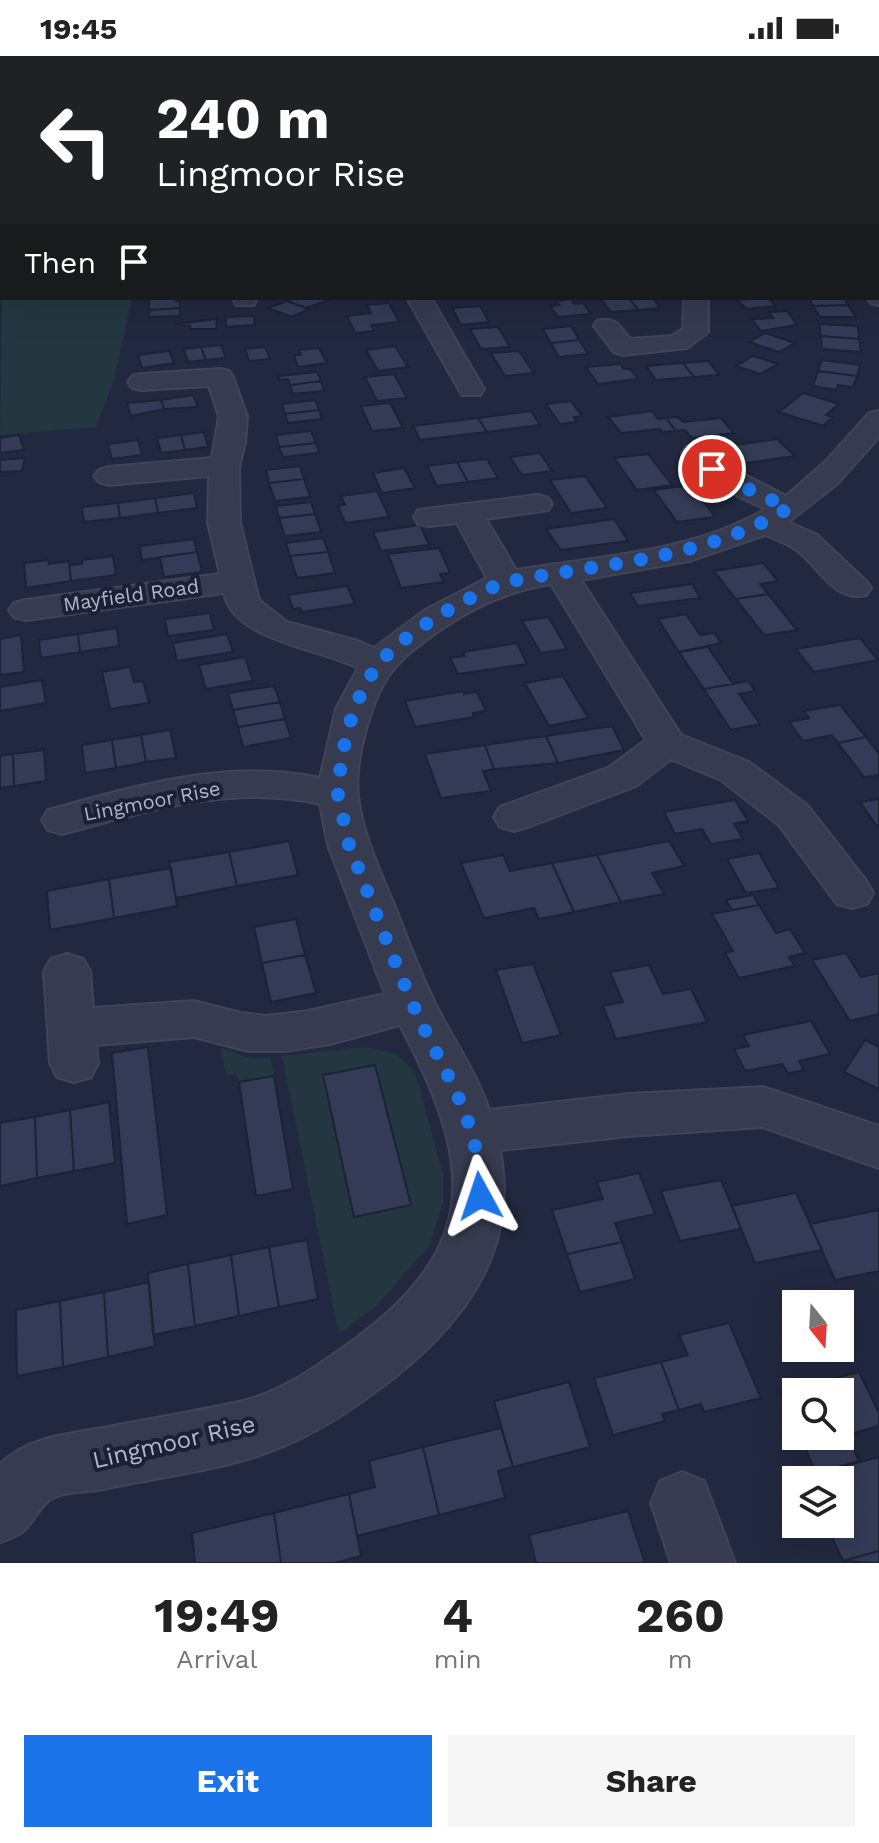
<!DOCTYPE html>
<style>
body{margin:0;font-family:"Work Sans",sans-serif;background:#f6f6f6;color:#222;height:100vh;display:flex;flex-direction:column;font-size:30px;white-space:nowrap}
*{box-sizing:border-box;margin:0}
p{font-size:26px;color:#767676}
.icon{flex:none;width:44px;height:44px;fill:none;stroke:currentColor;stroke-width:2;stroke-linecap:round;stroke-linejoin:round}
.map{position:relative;height:1507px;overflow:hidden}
.sheet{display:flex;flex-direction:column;background:#fff;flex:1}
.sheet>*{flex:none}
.top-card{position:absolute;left:0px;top:0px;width:880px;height:244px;box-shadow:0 8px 32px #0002;background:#202124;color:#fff;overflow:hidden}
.needle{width:52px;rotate:162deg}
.controls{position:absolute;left:782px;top:1234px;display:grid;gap:16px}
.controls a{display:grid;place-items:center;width:72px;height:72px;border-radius:0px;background:#fff;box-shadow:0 8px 32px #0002;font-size:40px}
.pin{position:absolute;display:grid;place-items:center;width:68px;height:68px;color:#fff;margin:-34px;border:4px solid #fff;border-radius:50%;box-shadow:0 2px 8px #0007}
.me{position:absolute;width:88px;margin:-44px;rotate:355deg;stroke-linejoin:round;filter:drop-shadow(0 0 6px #0008)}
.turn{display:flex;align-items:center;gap:28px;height:168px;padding:0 24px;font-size:36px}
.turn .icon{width:104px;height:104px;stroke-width:2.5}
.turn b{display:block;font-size:56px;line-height:68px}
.then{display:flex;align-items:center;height:76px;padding:0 24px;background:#0003;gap:16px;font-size:30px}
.eta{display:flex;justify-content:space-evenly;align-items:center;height:136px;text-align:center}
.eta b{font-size:48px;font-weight:700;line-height:56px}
.button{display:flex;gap:16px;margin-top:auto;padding:16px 24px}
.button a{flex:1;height:92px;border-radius:0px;background:#1a73e8;color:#fff;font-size:32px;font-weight:700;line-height:92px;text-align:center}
.button a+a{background:#f6f6f6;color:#222}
.status{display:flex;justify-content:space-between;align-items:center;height:56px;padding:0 40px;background:#fff;direction:ltr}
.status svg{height:22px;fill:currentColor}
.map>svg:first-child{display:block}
.green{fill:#243740}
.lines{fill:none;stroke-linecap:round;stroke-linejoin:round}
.stream{fill:#141d3e;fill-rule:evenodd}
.building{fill:#333b56;stroke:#1d2236;stroke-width:2}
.minor-casing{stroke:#3f4458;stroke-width:4}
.minor{fill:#363b4f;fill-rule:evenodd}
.route{stroke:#1a73e8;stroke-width:14;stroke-dasharray:0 25.2}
.labels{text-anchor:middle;stroke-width:8;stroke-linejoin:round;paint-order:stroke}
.street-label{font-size:20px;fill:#b2b6ca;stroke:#1b2034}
.near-street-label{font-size:24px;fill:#b2b6ca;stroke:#1b2034}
</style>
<div class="status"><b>19:45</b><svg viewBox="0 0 49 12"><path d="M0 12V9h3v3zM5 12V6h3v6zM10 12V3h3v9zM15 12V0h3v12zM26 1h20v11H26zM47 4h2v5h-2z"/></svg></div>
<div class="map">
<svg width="879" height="1507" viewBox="0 0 879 1507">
<rect width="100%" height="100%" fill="#22283f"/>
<path class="green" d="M 2,240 L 132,242 L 114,324 L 96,371 L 0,379 Z
M 364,991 L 396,998 L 415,1016 L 443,1118 L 443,1147 L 429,1190 L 378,1248 L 339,1278 L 282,1000 Z
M 222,992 L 253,1003 L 271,1001 L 274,1020 L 239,1026 L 237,1017 L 226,1019 L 220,994 Z"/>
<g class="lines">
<path class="stream" d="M 110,0 L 115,0 L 117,2 L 112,2 Z
M 0,87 L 2,87 L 2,91 L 0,91 Z"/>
</g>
<path class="building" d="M 176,242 L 176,245 L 180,245 L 180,252 L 149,254 L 149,243 Z
M 294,242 L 329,242 L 332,243 L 306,252 L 287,245 Z
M 600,242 L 629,242 L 638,254 L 611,256 Z
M 629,242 L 653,242 L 660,252 L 638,254 Z
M 768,242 L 776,250 L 746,253 L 737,244 Z
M 809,242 L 844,242 L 848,249 L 813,250 Z
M 571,243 L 574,248 L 583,247 L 591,258 L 558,261 L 550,250 L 559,249 L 556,245 Z
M 287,245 L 306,252 L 309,253 L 292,261 L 268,252 Z
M 389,247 L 399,266 L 371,269 L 374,275 L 355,277 L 347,260 L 371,257 L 367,249 Z
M 848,249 L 856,261 L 820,261 L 813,250 Z
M 480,250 L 489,266 L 461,269 L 452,252 Z
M 180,252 L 180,260 L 149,261 L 149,254 Z
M 787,255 L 797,269 L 761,275 L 752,263 L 773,262 L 769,256 Z
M 254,260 L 255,269 L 226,271 L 226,261 Z
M 217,263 L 216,273 L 191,273 L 190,270 L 175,268 Z
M 819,268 L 858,270 L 859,283 L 821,280 Z
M 571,270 L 579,284 L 551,287 L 543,273 Z
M 498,271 L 510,291 L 481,293 L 470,273 Z
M 765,277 L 795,287 L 779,296 L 749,286 Z
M 821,280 L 859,283 L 861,296 L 822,293 Z
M 579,284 L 588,298 L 559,301 L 551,287 Z
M 221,289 L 226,302 L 206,304 L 201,291 Z
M 395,290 L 408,311 L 378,315 L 366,294 Z
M 201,291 L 206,304 L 188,306 L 184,293 Z
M 265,291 L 270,303 L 249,305 L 245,293 Z
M 319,292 L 327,307 L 298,311 L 294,299 L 301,299 L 299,294 Z
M 169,295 L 174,307 L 142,312 L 138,299 Z
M 519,295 L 534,317 L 505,320 L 491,297 Z
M 753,300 L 778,308 L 760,318 L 736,310 Z
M 822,304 L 860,309 L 857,320 L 818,315 Z
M 708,305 L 719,319 L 694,321 L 683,307 Z
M 683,307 L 694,321 L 656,324 L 646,310 Z
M 620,308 L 624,313 L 630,313 L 638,323 L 598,328 L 586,311 Z
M 818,315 L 857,320 L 853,331 L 838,329 L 836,334 L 813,330 Z
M 317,316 L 321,325 L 290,329 L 288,323 L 279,324 L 278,320 Z
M 394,318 L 407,342 L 377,345 L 365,321 Z
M 321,325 L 324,335 L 293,338 L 290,329 Z
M 803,337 L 839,348 L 826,359 L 833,361 L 823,370 L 779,356 Z
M 193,339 L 198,351 L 164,353 L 161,344 Z
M 161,344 L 164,353 L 131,360 L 127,347 Z
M 315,344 L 319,354 L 285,358 L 282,348 Z
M 571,345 L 582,360 L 574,361 L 577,366 L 560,368 L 546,348 Z
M 390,347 L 403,372 L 372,375 L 361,350 Z
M 319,354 L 322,363 L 288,367 L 285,358 Z
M 531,355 L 540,369 L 487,376 L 478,362 Z
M 652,355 L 658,363 L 666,362 L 676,375 L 662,376 L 660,373 L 621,377 L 608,361 Z
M 678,361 L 683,366 L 721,362 L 734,377 L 692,382 L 685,374 L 676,375 L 666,362 Z
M 478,362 L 487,376 L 420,384 L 413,370 Z
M 311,375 L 316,387 L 279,391 L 276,379 Z
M 204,376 L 208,391 L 185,394 L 181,379 Z
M 19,379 L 24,394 L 0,397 L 0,382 Z
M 181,379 L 185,394 L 161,397 L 157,382 Z
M 777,383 L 795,400 L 746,407 L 729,390 Z
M 138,384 L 142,399 L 112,403 L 108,388 Z
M 316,387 L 319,397 L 283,401 L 279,391 Z
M 540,397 L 552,415 L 522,419 L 510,401 Z
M 648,398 L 672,429 L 637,434 L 614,402 Z
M 25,402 L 22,415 L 0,416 L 0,404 Z
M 487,403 L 498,422 L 468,426 L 457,406 Z
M 457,406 L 468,426 L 437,430 L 427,410 Z
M 300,410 L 304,423 L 269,427 L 266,414 Z
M 404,412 L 415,432 L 382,437 L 373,417 Z
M 585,420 L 607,452 L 571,457 L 550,424 Z
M 304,423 L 310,441 L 275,445 L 269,427 Z
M 691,429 L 715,461 L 677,466 L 654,434 Z
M 377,435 L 389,461 L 345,467 L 338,450 L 345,449 L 341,440 Z
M 194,437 L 197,452 L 158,457 L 155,442 Z
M 155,442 L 158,457 L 120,462 L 118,447 Z
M 311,446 L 315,458 L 279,462 L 276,450 Z
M 118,447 L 120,462 L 84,466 L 82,451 Z
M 315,458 L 321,476 L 285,480 L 279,462 Z
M 614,463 L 628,485 L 561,494 L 546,473 Z
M 420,469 L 429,489 L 381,495 L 373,476 Z
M 323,482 L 328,496 L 290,500 L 286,487 Z
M 194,483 L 197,496 L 142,504 L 140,490 Z
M 439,492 L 450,517 L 440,518 L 444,526 L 401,532 L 388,498 Z
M 197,496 L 202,516 L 164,521 L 160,501 Z
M 328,496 L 335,517 L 297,522 L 290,500 Z
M 113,500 L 116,519 L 71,525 L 69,509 L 82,508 L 82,504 Z
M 48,504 L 49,508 L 69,505 L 71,525 L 26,532 L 24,507 Z
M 763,507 L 778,525 L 760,528 L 768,538 L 736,543 L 714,515 Z
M 692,528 L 700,542 L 638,550 L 630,537 Z
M 347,530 L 355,548 L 302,556 L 300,552 L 293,553 L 288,539 Z
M 768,538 L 797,574 L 764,579 L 736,543 Z
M 210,557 L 214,574 L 168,580 L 165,563 Z
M 686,558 L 700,579 L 714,577 L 721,587 L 679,596 L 658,563 Z
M 548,561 L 555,572 L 567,593 L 541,597 L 522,565 Z
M 117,572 L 119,590 L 80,596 L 78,578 Z
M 78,578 L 80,596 L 41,602 L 39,584 Z
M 227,578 L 233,596 L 177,605 L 173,587 Z
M 21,579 L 24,616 L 0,619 L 0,583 Z
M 860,582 L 878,604 L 814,616 L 796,593 Z
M 517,587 L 527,608 L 458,618 L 450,602 L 465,600 L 463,596 Z
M 708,591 L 733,628 L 704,633 L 679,596 Z
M 245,601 L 253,625 L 206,633 L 199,609 Z
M 130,611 L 134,626 L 143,625 L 149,647 L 110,653 L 102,616 Z
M 563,620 L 588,662 L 549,670 L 525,627 Z
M 42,624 L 46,647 L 0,655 L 0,631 Z
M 748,625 L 755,635 L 739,638 L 760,668 L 731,674 L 704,633 Z
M 274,630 L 280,646 L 233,654 L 228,637 Z
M 463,635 L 464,638 L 477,636 L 486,655 L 473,657 L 474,661 L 415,671 L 405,645 Z
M 280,646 L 285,663 L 238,671 L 233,654 Z
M 840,649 L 866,681 L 838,687 L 832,679 L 803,685 L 789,666 L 809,662 L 804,655 Z
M 285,663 L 291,682 L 243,691 L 238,671 Z
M 612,670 L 624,694 L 558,707 L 546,680 Z
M 170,674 L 176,702 L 146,706 L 141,679 Z
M 141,679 L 146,706 L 116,712 L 112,684 Z
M 546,680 L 558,707 L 494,713 L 485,689 Z
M 866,681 L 879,698 L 879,719 L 864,721 L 838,687 Z
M 112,684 L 116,712 L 85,717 L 82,689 Z
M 485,689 L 494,713 L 483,715 L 491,735 L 441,742 L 425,698 Z
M 44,694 L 46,725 L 14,730 L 13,698 Z
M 13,698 L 14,730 L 0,732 L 0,700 Z
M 879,743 L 879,769 L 876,769 L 860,746 Z
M 735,744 L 748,765 L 734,768 L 743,783 L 711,788 L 702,773 L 675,778 L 664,756 Z
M 289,785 L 298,819 L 237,830 L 229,796 Z
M 669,785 L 684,810 L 652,817 L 664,838 L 621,846 L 597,799 Z
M 229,796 L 237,830 L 176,842 L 169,806 Z
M 759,797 L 779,832 L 746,837 L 727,803 Z
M 503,799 L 510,815 L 552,807 L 574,856 L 539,863 L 534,852 L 484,862 L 461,807 Z
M 597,799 L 621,846 L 574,856 L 552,807 Z
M 171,812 L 177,850 L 114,862 L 109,823 Z
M 109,823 L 114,862 L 50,874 L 47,835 Z
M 753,839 L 759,849 L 732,854 L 726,844 Z
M 759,849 L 776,877 L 790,873 L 805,897 L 789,901 L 795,910 L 739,922 L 725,897 L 733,895 L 712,858 Z
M 296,863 L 305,899 L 262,907 L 254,871 Z
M 846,897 L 861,921 L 879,917 L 879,958 L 850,965 L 812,904 Z
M 305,899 L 316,937 L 271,946 L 262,907 Z
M 533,908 L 561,979 L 522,987 L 496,914 Z
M 649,909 L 663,938 L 691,933 L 707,966 L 616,983 L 603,950 L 623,946 L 610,916 Z
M 811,965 L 830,998 L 799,1005 L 804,1014 L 788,1017 L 782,1008 L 745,1015 L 734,993 L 749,990 L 743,979 Z
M 865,984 L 879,991 L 879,1033 L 844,1016 Z
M 148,991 L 167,1159 L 127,1168 L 112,997 Z
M 375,1009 L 411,1149 L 354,1161 L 323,1019 Z
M 274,1020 L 293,1133 L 256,1140 L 239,1026 Z
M 109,1046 L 115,1107 L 74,1115 L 70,1054 Z
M 70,1054 L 74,1115 L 37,1122 L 35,1061 Z
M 35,1061 L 37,1122 L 0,1130 L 0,1067 Z
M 639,1117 L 655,1158 L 615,1167 L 622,1186 L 567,1198 L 552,1154 L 603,1143 L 597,1126 Z
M 721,1124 L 741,1173 L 680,1185 L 661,1135 Z
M 796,1137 L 822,1194 L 755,1207 L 732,1150 Z
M 879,1154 L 879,1215 L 835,1224 L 810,1168 Z
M 307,1184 L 318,1243 L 279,1251 L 269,1191 Z
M 622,1186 L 635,1223 L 580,1236 L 567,1198 Z
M 269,1191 L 279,1251 L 239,1260 L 231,1199 Z
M 231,1199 L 239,1260 L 195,1270 L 188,1208 Z
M 188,1208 L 195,1270 L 153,1279 L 148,1217 Z
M 148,1217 L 155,1290 L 108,1301 L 104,1236 L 149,1226 Z
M 104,1236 L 108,1301 L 63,1311 L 60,1245 Z
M 60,1245 L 63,1311 L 17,1320 L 16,1254 Z
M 729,1267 L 761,1342 L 704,1356 L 701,1348 L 679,1354 L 661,1306 L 688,1299 L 679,1279 Z
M 661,1306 L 679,1354 L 662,1358 L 665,1365 L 613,1379 L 594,1322 Z
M 859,1316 L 879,1357 L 879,1370 L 847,1379 L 859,1405 L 816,1417 L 800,1380 L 840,1380 L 840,1336 L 796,1336 L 796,1371 L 780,1336 Z
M 569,1326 L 590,1391 L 513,1411 L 494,1345 Z
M 501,1372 L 513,1411 L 498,1415 L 505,1442 L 439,1459 L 423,1391 Z
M 423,1391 L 439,1459 L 357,1480 L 349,1438 L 375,1431 L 369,1405 Z
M 879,1401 L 879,1495 L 843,1505 L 826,1468 L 840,1468 L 840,1424 L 807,1424 L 806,1420 Z
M 349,1438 L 361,1500 L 335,1507 L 281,1507 L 274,1457 Z
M 628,1455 L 645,1507 L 536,1507 L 529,1479 Z
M 274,1457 L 281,1507 L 195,1507 L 192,1477 Z
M 879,1495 L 879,1507 L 843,1505 Z"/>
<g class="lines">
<defs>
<path id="minor" d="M 304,0 L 320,0 L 321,2 L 305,2 Z
M 446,0 L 462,0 L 463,2 L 447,2 Z
M 747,0 L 765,0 L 766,2 L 748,2 Z
M 878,18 L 879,18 L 879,28 L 878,28 Z
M 878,83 L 879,83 L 879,96 L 878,96 Z
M 2,165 L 2,179 L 0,180 L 0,166 Z
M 878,234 L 879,234 L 879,249 L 871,247 L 867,242 L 878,242 Z
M 233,242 L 257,242 L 254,249 L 236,249 Z
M 407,242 L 431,242 L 484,333 L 480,339 L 462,339 Z
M 684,242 L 708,242 L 708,276 L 687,292 L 623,299 L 614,296 L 594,270 L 597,265 C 615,260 620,270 630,283 L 672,280 L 683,273 Z
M 220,313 L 229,315 L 233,321 L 247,360 L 245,387 L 239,411 L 240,467 L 259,544 L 287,566 L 358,585 L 374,592 L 425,554 L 487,522 L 457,467 L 429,470 L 418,468 L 414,461 L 418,454 L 537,439 L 548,442 L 552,448 L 548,454 L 486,463 L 516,514 C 600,500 690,497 766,453 C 737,440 700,424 682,397 L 686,391 L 696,388 L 706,391 L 739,416 L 786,440 L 826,405 L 869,357 L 879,355 L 879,381 L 836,429 L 788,466 L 817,479 L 866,525 L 871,532 L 866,539 C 833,547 819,509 795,493 C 786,487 775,483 765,479 L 689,505 L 581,524 L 681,679 L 749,706 L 807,749 L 867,826 L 873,837 L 867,848 L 852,852 L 837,848 L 779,769 L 721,724 L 671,703 L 636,730 L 528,771 L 514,775 L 500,771 L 494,761 L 500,751 L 608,712 L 646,684 L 551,528 C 504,535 463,556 425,585 C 412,594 399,605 390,618 C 370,646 354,706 358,741 C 363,781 382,819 397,856 C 410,890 423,925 440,957 C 457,989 477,1019 489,1054 L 629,1038 L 763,1031 L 879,1070 L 879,1112 L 763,1071 L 629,1080 L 500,1094 C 520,1199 459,1274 379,1333 C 342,1361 302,1386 257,1400 C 208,1416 154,1422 103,1433 C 89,1436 68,1435 55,1441 C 40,1447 34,1467 22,1476 C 16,1481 7,1483 0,1486 L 0,1408 C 30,1379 74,1378 113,1370 C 155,1362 197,1355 239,1346 C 281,1337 317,1310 351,1286 C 486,1188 471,1104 400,969 L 330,988 L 286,995 L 248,995 L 194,981 L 96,989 L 98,1007 L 91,1021 L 74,1026 L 57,1021 L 50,1007 L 44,915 L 51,903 L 67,898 L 83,903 L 90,915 L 93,952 L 194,945 L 241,957 L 266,960 L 308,955 L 385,938 L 328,789 L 320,748 C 231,728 148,755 62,778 L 48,774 L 42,764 L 48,754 C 137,730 227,702 320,722 L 336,653 L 358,612 C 319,592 234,585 224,537 L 26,564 L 14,561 L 9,554 L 14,547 L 26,544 L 220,518 L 208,467 L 209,420 L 109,429 L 99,426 L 94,420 L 99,414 L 109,411 L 212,402 L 219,360 L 209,330 L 141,334 L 132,332 L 128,326 L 132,320 L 141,318 Z
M 682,1416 L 704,1425 L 735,1507 L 671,1507 L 651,1447 L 660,1425 Z"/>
</defs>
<use href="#minor" class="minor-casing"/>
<use href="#minor" class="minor"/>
</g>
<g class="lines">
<path class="route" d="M 480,1140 C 482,1062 439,1011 411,944 C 389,893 370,841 349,789 C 348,776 337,744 338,736 C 341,693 352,643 378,609 C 403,577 468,540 506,526 C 602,507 704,504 789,452 L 737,428 L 712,413"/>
</g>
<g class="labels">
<g class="street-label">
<text transform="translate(131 539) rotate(-8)" y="7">Mayfield Road</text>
<text transform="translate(152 745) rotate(-11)" y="7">Lingmoor Rise</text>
</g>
<g class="near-street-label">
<text transform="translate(174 1386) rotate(-13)" y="8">Lingmoor Rise</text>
</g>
</g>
</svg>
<div class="controls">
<a><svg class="needle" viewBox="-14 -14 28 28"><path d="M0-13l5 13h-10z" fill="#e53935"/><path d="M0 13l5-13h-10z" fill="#767676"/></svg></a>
<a><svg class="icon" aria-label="search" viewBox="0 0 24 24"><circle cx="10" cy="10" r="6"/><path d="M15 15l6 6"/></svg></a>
<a><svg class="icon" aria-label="layers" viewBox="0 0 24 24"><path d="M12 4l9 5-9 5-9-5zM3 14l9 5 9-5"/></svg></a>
</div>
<div class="pin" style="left:712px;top:413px;background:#d93025"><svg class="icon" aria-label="arrive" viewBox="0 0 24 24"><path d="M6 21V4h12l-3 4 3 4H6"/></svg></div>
<svg class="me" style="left:480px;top:1140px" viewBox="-20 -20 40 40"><path d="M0-17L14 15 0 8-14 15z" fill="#1a73e8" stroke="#fff" stroke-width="4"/></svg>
<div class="top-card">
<div class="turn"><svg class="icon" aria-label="left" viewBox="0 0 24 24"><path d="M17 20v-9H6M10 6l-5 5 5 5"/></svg><div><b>240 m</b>Lingmoor Rise</div></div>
<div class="then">Then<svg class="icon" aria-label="arrive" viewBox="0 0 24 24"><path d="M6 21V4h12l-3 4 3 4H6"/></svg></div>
</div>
</div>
<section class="sheet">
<div class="eta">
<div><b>19:49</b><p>Arrival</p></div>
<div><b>4</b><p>min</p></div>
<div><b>260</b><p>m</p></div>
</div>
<div class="button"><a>Exit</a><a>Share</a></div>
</section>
